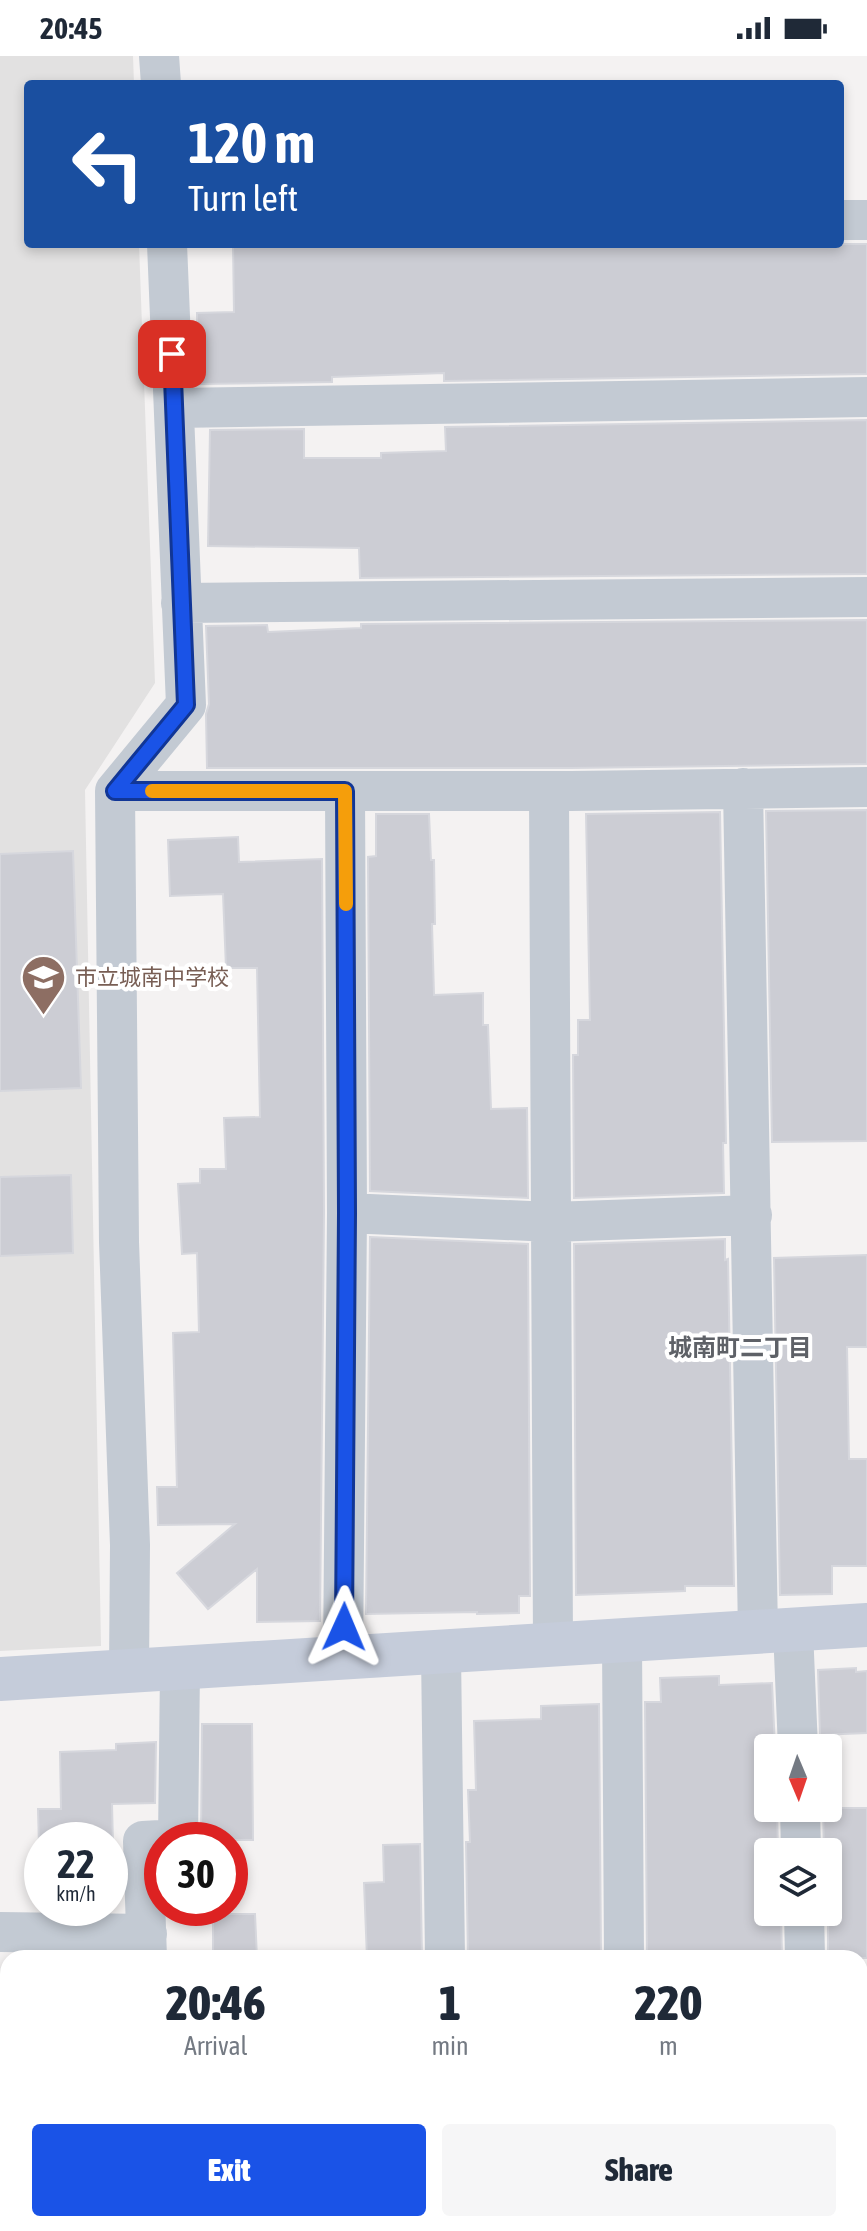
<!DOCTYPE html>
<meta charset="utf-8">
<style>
body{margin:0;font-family:"Asap Condensed","Noto Sans JP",sans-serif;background:#f6f6f7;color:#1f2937;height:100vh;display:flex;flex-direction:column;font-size:30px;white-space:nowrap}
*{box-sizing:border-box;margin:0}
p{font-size:26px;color:#747a83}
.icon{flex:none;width:44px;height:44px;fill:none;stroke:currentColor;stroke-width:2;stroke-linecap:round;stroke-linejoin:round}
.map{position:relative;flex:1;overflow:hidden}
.side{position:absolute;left:0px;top:1894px;width:868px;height:282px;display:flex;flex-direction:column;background:#fff;border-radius:24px 24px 0 0;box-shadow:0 4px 12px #0003}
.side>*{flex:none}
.hud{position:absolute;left:24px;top:24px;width:820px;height:168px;border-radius:8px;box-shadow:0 4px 12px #0003;background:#1a4fa0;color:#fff;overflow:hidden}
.needle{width:52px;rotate:178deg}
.fabs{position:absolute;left:754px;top:1678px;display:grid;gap:16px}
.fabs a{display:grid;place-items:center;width:88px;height:88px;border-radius:8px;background:#fff;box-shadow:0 4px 12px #0003;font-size:40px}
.speed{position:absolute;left:24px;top:1766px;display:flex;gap:16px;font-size:40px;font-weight:700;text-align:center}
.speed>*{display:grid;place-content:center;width:104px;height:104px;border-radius:50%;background:#fff;box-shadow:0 4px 12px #0003;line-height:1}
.speed small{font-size:20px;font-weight:400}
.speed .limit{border:12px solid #d22;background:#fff;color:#111}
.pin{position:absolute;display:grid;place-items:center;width:68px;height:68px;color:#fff;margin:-34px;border-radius:16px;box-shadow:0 4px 12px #0006}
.me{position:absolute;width:88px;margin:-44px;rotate:1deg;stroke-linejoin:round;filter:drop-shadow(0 0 6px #0008)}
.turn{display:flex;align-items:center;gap:28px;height:168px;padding:0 32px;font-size:36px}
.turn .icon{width:104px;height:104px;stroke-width:2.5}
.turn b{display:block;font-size:56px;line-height:68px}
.eta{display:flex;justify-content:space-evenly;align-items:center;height:136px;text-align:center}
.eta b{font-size:48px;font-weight:800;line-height:56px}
.action{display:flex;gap:16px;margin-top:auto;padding:16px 32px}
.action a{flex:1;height:92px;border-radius:8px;background:#1a53e7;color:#fff;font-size:32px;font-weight:800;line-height:92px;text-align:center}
.action a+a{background:#f6f6f7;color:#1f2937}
.status{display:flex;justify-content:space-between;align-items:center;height:56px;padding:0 40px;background:#fff;direction:ltr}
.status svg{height:22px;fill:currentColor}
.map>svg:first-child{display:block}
.education{fill:#e2e1e1}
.building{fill:#cccdd4;stroke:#d6d7dd;stroke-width:2}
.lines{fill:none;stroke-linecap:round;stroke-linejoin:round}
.street{stroke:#c3cad3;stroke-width:40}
.secondary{stroke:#c5ccda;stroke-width:44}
.route-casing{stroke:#113696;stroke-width:20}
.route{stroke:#1a53e7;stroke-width:14}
.slow{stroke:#f59e0b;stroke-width:14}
.labels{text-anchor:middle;stroke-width:8;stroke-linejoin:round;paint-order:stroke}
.education-label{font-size:22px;fill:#785e54;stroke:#fff;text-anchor:start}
.neighbourhood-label{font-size:24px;font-weight:bold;fill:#5e6167;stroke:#fff}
</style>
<div class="status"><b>20:45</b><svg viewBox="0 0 49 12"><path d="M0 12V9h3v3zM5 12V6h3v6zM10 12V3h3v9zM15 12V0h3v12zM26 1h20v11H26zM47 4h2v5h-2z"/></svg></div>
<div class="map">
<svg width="867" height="2175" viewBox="0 0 867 2175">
<rect width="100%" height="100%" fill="#f4f2f2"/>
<path class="education" d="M 0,0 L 133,0 L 134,28 L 28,28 L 28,188 L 139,188 L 155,627 L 85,734 L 101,1590 L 0,1595 Z"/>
<path class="building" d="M 233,188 L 867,188 L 867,318 L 444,325 L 444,317 L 332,321 L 332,326 L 198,328 L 197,257 L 234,256 Z
M 867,364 L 867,518 L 360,522 L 359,492 L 208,490 L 210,374 L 304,373 L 304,402 L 381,402 L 381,397 L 446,395 L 445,371 Z
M 867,564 L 867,708 L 571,712 L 207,712 L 206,658 L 209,648 L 206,570 L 267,569 L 268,576 L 361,572 L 361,568 Z
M 867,754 L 867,1085 L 772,1086 L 766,755 Z
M 720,756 L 726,1087 L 723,1087 L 724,1137 L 574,1142 L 573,999 L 578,999 L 578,964 L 590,964 L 586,758 Z
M 376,758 L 429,758 L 431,804 L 434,804 L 435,868 L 432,868 L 434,939 L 483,937 L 483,969 L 488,969 L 491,1053 L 527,1052 L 528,1142 L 370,1135 L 368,801 L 376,800 Z
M 238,781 L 239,806 L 322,803 L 324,1157 L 320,1565 L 257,1566 L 257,1513 L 208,1553 L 177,1517 L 235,1468 L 158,1469 L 157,1431 L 177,1431 L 173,1277 L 199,1276 L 197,1197 L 182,1198 L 178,1128 L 200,1127 L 200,1113 L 226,1113 L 224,1062 L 260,1061 L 257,912 L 226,912 L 223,838 L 170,840 L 168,784 Z
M 73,795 L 81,1032 L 0,1035 L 0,798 Z
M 71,1119 L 73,1197 L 0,1200 L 0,1121 Z
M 370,1181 L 528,1188 L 530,1540 L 519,1540 L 519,1557 L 477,1558 L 477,1556 L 366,1558 Z
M 725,1183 L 725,1204 L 728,1203 L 734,1530 L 685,1530 L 685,1535 L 576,1539 L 574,1188 Z
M 867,1199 L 867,1291 L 847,1291 L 849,1403 L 867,1403 L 867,1510 L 832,1510 L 832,1538 L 780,1539 L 774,1202 Z
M 856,1612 L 856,1616 L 867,1615 L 867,1677 L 820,1679 L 818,1614 Z
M 719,1620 L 719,1629 L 772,1627 L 775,1692 L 768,1692 L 768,1752 L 777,1752 L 778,1796 L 768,1796 L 768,1856 L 781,1856 L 782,1902 L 647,1902 L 645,1646 L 661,1646 L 660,1622 Z
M 599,1648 L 601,1902 L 468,1902 L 466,1786 L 470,1786 L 468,1734 L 476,1734 L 474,1665 L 541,1663 L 541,1650 Z
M 202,1668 L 252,1668 L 253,1784 L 201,1784 Z
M 156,1686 L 155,1747 L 112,1748 L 113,1788 L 110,1788 L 110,1784 L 42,1784 L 42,1790 L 39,1790 L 38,1753 L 61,1753 L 60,1696 L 116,1694 L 116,1688 Z
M 823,1752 L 867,1752 L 867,1902 L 828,1902 L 828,1796 L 824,1796 Z
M 420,1788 L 422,1902 L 367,1902 L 364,1827 L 384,1826 L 383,1789 Z
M 213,1858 L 255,1858 L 257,1902 L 213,1902 Z"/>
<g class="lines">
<path class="street" d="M 159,0 L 161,28
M 840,164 L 867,164
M 174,352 L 867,341
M 181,547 L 867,541
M 743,732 L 758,1576
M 115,735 L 571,735 L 867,731
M 549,735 L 553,1589
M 347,1157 L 551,1166 L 752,1159
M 793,1574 L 798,1692
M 622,1585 L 624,1902
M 441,1597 L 445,1902
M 343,1603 L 347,1157 L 345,735
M 129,1616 L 130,1489 L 119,1186 L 115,735 L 186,649 L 167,188
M 800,1752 L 801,1796
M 804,1856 L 805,1902
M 0,1876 L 147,1878
M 147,1902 L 143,1785 L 178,1783 L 180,1613
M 0,2053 L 8,2053
M 860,2155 L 867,2155
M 208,2168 L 209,2175
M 449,2168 L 449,2175
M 580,2175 L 649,2168"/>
<path class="secondary" d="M 0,1623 L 867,1569"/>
</g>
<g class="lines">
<defs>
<path id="route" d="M 172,298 L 186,649 L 115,735 L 345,735 L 347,1157 L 344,1571"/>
</defs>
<use href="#route" class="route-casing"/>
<use href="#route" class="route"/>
<path class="slow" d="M 152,735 L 345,735 L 346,848"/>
</g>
<defs>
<symbol id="school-pin" viewBox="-11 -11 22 30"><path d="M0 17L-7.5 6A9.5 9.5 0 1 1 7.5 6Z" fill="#8d6e63" stroke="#fff"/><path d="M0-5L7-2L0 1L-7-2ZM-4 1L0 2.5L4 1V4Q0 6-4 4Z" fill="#fff"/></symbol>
</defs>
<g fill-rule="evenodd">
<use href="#school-pin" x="18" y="896" width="51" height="69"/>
</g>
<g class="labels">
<g class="education-label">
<text x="75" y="929">市立城南中学校</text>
</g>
<g class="neighbourhood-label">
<text x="740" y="1300">城南町二丁目</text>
</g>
</g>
</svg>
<div class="fabs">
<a><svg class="needle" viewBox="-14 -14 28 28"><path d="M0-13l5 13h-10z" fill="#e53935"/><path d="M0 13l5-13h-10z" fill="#747a83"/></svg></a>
<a><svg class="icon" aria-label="layers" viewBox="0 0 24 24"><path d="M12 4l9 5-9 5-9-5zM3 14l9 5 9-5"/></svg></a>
</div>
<div class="speed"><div>22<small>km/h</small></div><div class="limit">30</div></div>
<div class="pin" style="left:172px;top:298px;background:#d93025"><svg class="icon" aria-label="arrive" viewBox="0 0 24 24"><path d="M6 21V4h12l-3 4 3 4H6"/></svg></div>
<svg class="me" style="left:344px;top:1571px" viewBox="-20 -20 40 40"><path d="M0-17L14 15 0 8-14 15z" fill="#1a53e7" stroke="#fff" stroke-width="4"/></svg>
<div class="hud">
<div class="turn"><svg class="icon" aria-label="left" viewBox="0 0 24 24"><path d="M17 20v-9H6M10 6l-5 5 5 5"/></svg><div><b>120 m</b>Turn left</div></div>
</div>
<section class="side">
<div class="eta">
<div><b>20:46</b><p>Arrival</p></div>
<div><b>1</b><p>min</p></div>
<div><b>220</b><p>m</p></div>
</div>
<div class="action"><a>Exit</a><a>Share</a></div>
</section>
</div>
